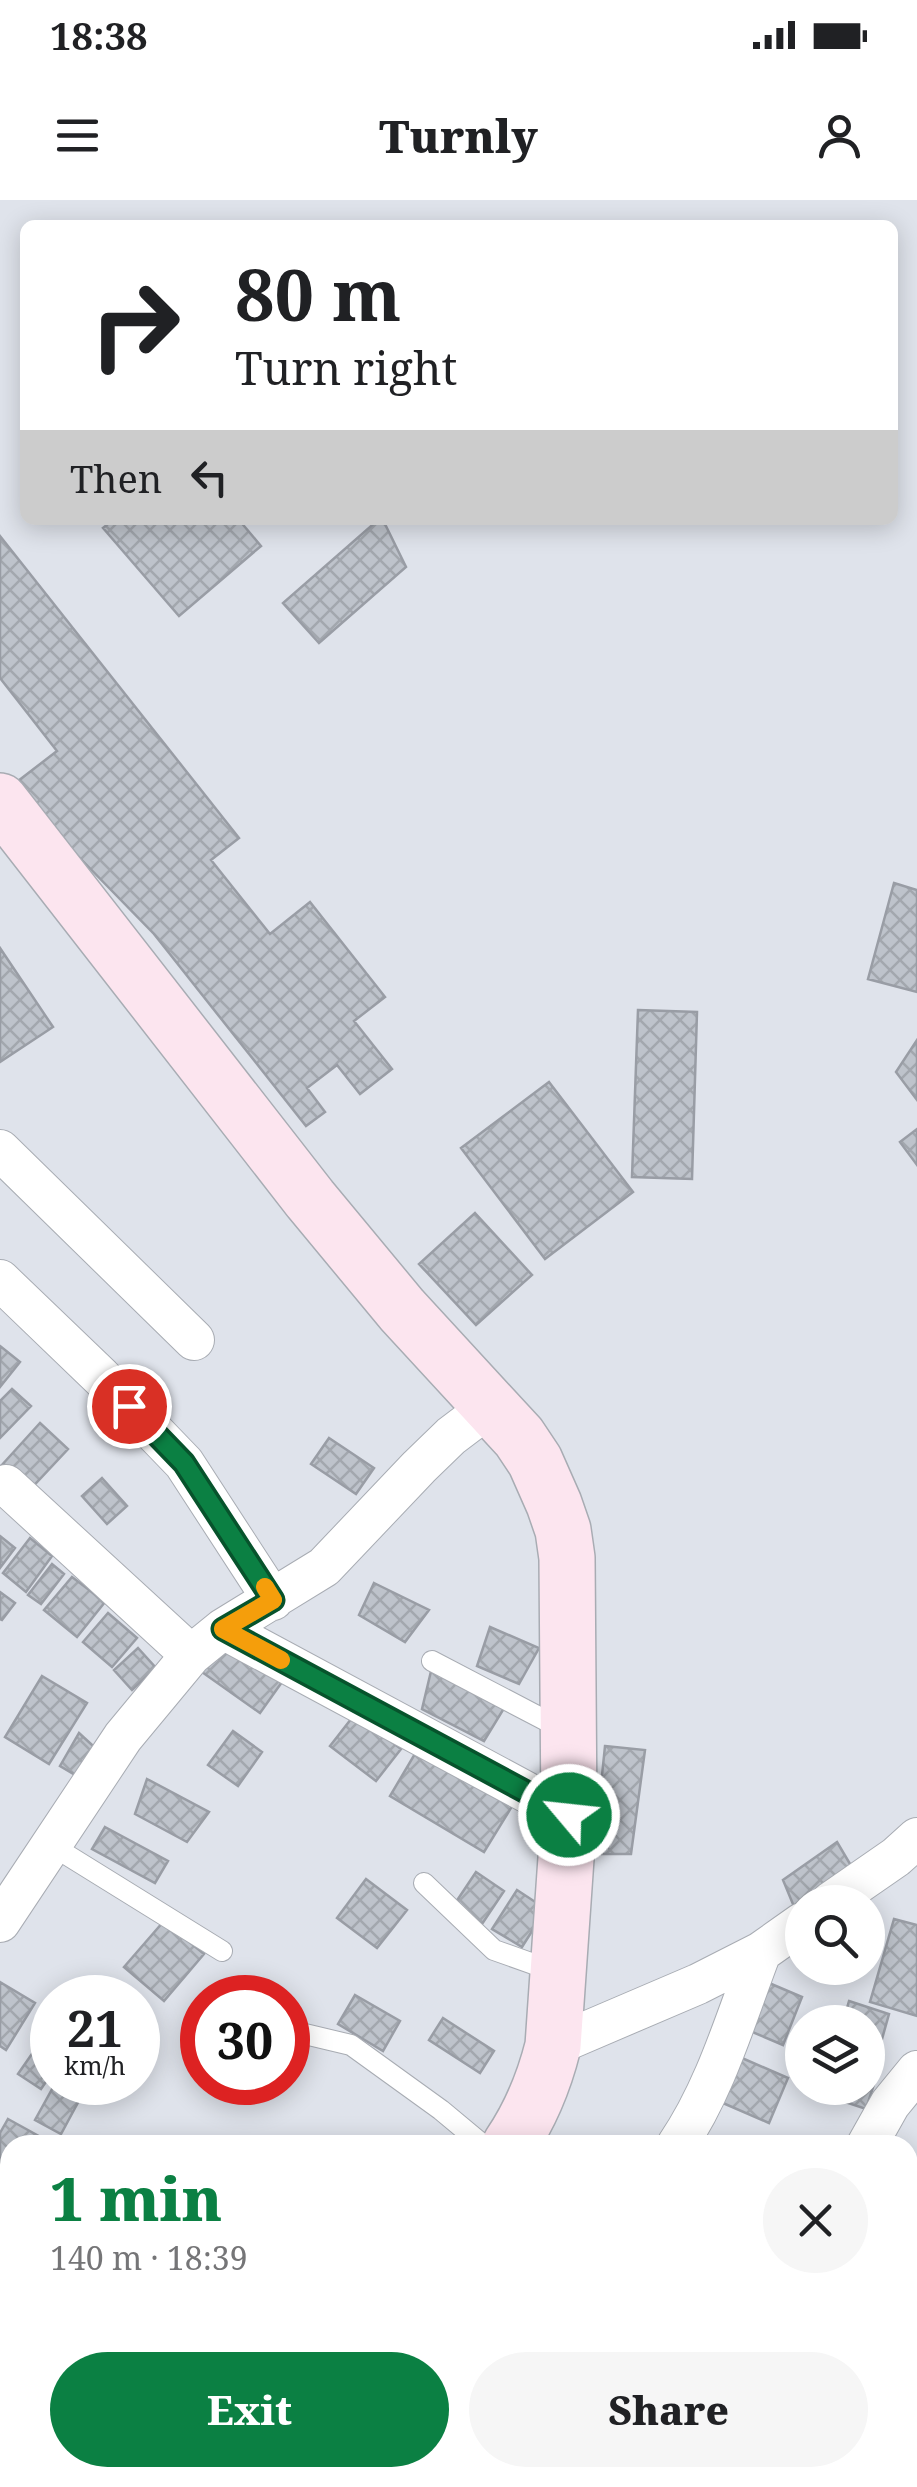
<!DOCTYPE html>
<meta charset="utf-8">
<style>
body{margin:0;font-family:"Noto Serif",serif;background:#f6f6f6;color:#202124;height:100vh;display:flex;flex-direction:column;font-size:38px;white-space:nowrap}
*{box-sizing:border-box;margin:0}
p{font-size:32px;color:#757577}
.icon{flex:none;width:55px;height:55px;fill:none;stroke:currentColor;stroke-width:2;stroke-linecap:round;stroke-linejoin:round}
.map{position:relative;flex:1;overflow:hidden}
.sheet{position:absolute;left:0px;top:1935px;width:918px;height:352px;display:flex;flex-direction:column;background:#fff;border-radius:30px 30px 0 0;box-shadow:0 5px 25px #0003}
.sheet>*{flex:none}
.hud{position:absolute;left:20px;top:20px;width:878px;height:305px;border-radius:15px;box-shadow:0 5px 25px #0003;background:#fff;color:#202124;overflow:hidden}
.controls{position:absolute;left:785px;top:1685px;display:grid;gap:20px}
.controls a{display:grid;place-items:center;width:100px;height:100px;border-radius:50%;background:#fff;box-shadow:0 5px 25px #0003;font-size:50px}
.speed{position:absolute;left:30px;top:1775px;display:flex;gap:20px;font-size:50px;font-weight:700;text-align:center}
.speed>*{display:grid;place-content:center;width:130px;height:130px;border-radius:50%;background:#fff;box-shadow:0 5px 25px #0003;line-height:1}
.speed small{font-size:25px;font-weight:400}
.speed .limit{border:15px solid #d22;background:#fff;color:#111}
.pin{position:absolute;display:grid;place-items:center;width:85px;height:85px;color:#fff;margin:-42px;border:5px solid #fff;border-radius:50%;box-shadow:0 2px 10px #0007}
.me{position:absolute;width:110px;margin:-55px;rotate:298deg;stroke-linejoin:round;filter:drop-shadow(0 0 8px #0008)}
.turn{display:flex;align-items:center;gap:35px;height:210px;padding:0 50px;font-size:45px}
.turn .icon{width:130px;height:130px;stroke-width:2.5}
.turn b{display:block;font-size:70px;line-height:85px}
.then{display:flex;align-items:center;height:95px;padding:0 50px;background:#0003;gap:20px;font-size:38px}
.round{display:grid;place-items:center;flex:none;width:105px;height:105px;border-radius:52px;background:#f6f6f6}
.headline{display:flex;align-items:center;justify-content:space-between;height:170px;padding:0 50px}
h1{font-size:60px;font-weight:800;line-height:75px;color:#0b8043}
.primary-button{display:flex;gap:20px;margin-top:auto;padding:20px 50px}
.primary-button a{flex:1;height:115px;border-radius:60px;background:#0b8043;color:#fff;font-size:40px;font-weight:800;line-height:115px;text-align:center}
.primary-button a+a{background:#f6f6f6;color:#202124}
.status{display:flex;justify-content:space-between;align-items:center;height:70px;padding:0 50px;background:#fff;direction:ltr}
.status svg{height:28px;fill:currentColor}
header{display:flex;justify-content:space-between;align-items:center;height:130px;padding:0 50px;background:#fff;font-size:45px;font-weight:800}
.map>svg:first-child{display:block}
.building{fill:url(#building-cross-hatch);stroke:#999da5;stroke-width:2.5}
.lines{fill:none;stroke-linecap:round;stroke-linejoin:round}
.service-casing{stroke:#a8acb3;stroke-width:22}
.minor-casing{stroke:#a8acb3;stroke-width:42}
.secondary-casing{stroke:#a8acb3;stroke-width:58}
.service{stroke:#fff;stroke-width:20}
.minor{stroke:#fff;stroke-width:40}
.secondary{stroke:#fce5ef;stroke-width:55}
.route-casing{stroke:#07532c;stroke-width:25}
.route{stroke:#0b8043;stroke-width:18}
.slow{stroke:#f59e0b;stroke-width:18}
</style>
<div class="status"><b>18:38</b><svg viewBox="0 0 49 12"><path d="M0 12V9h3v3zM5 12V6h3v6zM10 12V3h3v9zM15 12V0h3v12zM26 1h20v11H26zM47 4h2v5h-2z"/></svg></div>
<header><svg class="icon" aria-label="menu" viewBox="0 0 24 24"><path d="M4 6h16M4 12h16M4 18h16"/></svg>Turnly<svg class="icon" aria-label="person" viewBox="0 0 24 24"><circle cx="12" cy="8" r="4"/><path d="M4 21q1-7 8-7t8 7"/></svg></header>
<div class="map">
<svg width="917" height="2287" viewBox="0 0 917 2287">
<defs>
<pattern id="building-cross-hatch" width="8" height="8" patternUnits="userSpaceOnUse" patternTransform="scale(2.5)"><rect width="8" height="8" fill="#bec3cb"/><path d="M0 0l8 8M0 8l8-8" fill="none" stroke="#a3a7ae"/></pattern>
</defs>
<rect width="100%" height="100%" fill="#dfe3eb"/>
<path class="building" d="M 113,320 L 239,320 L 261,346 L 179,416 L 103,328 Z
M 378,320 L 383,320 L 406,367 L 319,443 L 283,403 Z
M 0,336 L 239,638 L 211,660 L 270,734 L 310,702 L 385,797 L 354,821 L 392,869 L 360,894 L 337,865 L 307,888 L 325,912 L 306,926 L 154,734 L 75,653 L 18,581 L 57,551 L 0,478 Z
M 894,683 L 917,690 L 917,792 L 868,779 Z
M 0,748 L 53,827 L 0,862 Z
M 638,810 L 697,812 L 692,979 L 632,977 Z
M 917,840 L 917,900 L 896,872 Z
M 549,882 L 633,992 L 545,1059 L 461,948 Z
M 917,929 L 917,965 L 900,942 Z
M 475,1013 L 532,1075 L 476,1125 L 419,1064 Z
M 0,1146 L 20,1162 L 0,1187 Z
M 12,1189 L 31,1206 L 0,1238 L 0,1201 Z
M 40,1223 L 68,1249 L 23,1297 L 0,1267 Z
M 329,1238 L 374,1268 L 356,1294 L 311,1264 Z
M 102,1278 L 127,1306 L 107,1324 L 82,1296 Z
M 0,1336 L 15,1348 L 0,1368 Z
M 30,1338 L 52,1356 L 26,1392 L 3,1373 Z
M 52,1364 L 64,1374 L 41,1404 L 28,1395 Z
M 72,1377 L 105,1402 L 77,1437 L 44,1410 Z
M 374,1383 L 429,1410 L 405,1442 L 359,1415 Z
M 0,1392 L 15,1403 L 2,1420 L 0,1419 Z
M 108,1413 L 137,1438 L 112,1467 L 83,1442 Z
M 490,1427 L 539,1448 L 519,1484 L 477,1466 Z
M 229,1444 L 282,1482 L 260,1513 L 199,1470 Z
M 138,1448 L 156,1468 L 132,1490 L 114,1470 Z
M 432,1467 L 506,1505 L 484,1541 L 422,1509 Z
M 42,1476 L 87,1503 L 49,1564 L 5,1537 Z
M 355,1514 L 401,1549 L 376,1581 L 330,1546 Z
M 233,1531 L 262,1552 L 238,1586 L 208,1565 Z
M 79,1533 L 103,1555 L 87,1582 L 60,1566 Z
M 605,1546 L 645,1550 L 631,1654 L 594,1654 Z
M 419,1547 L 514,1603 L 484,1652 L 390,1596 Z
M 147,1579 L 209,1612 L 187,1642 L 135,1614 Z
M 105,1627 L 168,1661 L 155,1683 L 92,1649 Z
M 837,1642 L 856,1674 L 802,1702 L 795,1709 L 783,1680 Z
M 476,1672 L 504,1691 L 482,1724 L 454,1705 Z
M 366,1679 L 407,1710 L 377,1748 L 337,1718 Z
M 517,1690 L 546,1709 L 522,1747 L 492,1729 Z
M 894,1719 L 917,1725 L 917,1816 L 870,1802 Z
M 164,1721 L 204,1754 L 164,1801 L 124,1767 Z
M 0,1782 L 35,1803 L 6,1850 L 0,1846 Z
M 769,1783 L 802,1797 L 783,1845 L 750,1831 Z
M 355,1795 L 400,1821 L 383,1851 L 338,1824 Z
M 849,1801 L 889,1814 L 882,1839 L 868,1834 L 868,1822 L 843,1822 Z
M 443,1818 L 494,1851 L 480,1873 L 429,1840 Z
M 52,1825 L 52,1873 L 41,1889 L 18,1874 Z
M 735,1855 L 788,1878 L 769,1923 L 716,1900 Z
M 868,1879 L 875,1881 L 866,1909 L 821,1894 L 821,1888 L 868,1888 Z
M 56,1882 L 89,1882 L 61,1934 L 35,1920 Z
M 8,1919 L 46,1940 L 44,1945 L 10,1945 L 10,1979 L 0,1974 L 0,1933 Z
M 10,2089 L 10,2148 L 0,2148 L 0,2090 Z
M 10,2195 L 10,2241 L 0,2244 L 0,2197 Z
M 10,2261 L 10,2278 L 154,2278 L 159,2287 L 10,2287 L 0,2266 Z
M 468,2278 L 539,2278 L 535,2287 L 464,2287 Z"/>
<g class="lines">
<defs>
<path id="service" d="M 432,1461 L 562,1529
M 51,1645 L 222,1751
M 424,1683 L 494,1750 L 556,1772
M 288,1830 L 351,1845 L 441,1910 L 483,1945"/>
<path id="minor" d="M 0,950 L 194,1140
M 0,1080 L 101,1177 L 184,1263 L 273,1400
M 6,1285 L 191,1455
M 223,1429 L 569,1615
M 831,1702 L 896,1657 L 917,1638
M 0,1722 L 123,1537 L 191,1455 L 223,1429 L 324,1367 L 419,1267 L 451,1236 L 492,1205
M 553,1846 L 698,1784 L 761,1752 L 802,1723
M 677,1945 C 716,1888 736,1817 761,1752
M 867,1945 L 890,1904 L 917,1871
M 908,2055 L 917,2058
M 245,2287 L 267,2278"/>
<path id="secondary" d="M 0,601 L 310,999 L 402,1110 L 519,1237 L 535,1261 L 554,1304 L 563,1330 L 567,1358 L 569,1615 L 553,1846 C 544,1882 531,1914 510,1945
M 0,2036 L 10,2035"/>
</defs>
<use href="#service" class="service-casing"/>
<use href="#minor" class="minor-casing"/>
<use href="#secondary" class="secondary-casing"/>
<use href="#service" class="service"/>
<use href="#minor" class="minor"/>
<use href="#secondary" class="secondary"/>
</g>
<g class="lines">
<defs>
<path id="route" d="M 129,1206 L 184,1263 L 273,1400 L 223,1429 L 569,1615"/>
</defs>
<use href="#route" class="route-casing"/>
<use href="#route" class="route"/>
<path class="slow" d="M 265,1387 L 273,1400 L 223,1429 L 281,1460"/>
</g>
</svg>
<div class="controls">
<a><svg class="icon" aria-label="search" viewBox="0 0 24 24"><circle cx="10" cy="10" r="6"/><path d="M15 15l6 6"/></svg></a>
<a><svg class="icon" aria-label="layers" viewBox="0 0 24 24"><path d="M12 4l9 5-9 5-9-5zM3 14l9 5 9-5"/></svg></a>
</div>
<div class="speed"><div>21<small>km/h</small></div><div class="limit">30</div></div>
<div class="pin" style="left:129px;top:1206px;background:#d93025"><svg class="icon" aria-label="arrive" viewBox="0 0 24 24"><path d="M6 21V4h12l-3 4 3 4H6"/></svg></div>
<svg class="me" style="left:569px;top:1615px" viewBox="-20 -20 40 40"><circle r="17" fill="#0b8043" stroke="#fff" stroke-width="3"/><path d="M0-11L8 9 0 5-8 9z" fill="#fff"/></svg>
<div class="hud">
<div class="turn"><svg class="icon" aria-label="right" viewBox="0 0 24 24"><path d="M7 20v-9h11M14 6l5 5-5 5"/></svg><div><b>80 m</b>Turn right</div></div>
<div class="then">Then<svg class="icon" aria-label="left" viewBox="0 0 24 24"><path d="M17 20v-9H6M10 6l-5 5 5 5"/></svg></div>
</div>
<section class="sheet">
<div class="headline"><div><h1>1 min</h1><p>140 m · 18:39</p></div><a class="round"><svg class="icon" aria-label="close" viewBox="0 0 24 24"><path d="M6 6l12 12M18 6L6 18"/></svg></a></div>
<div class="primary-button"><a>Exit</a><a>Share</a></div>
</section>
</div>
